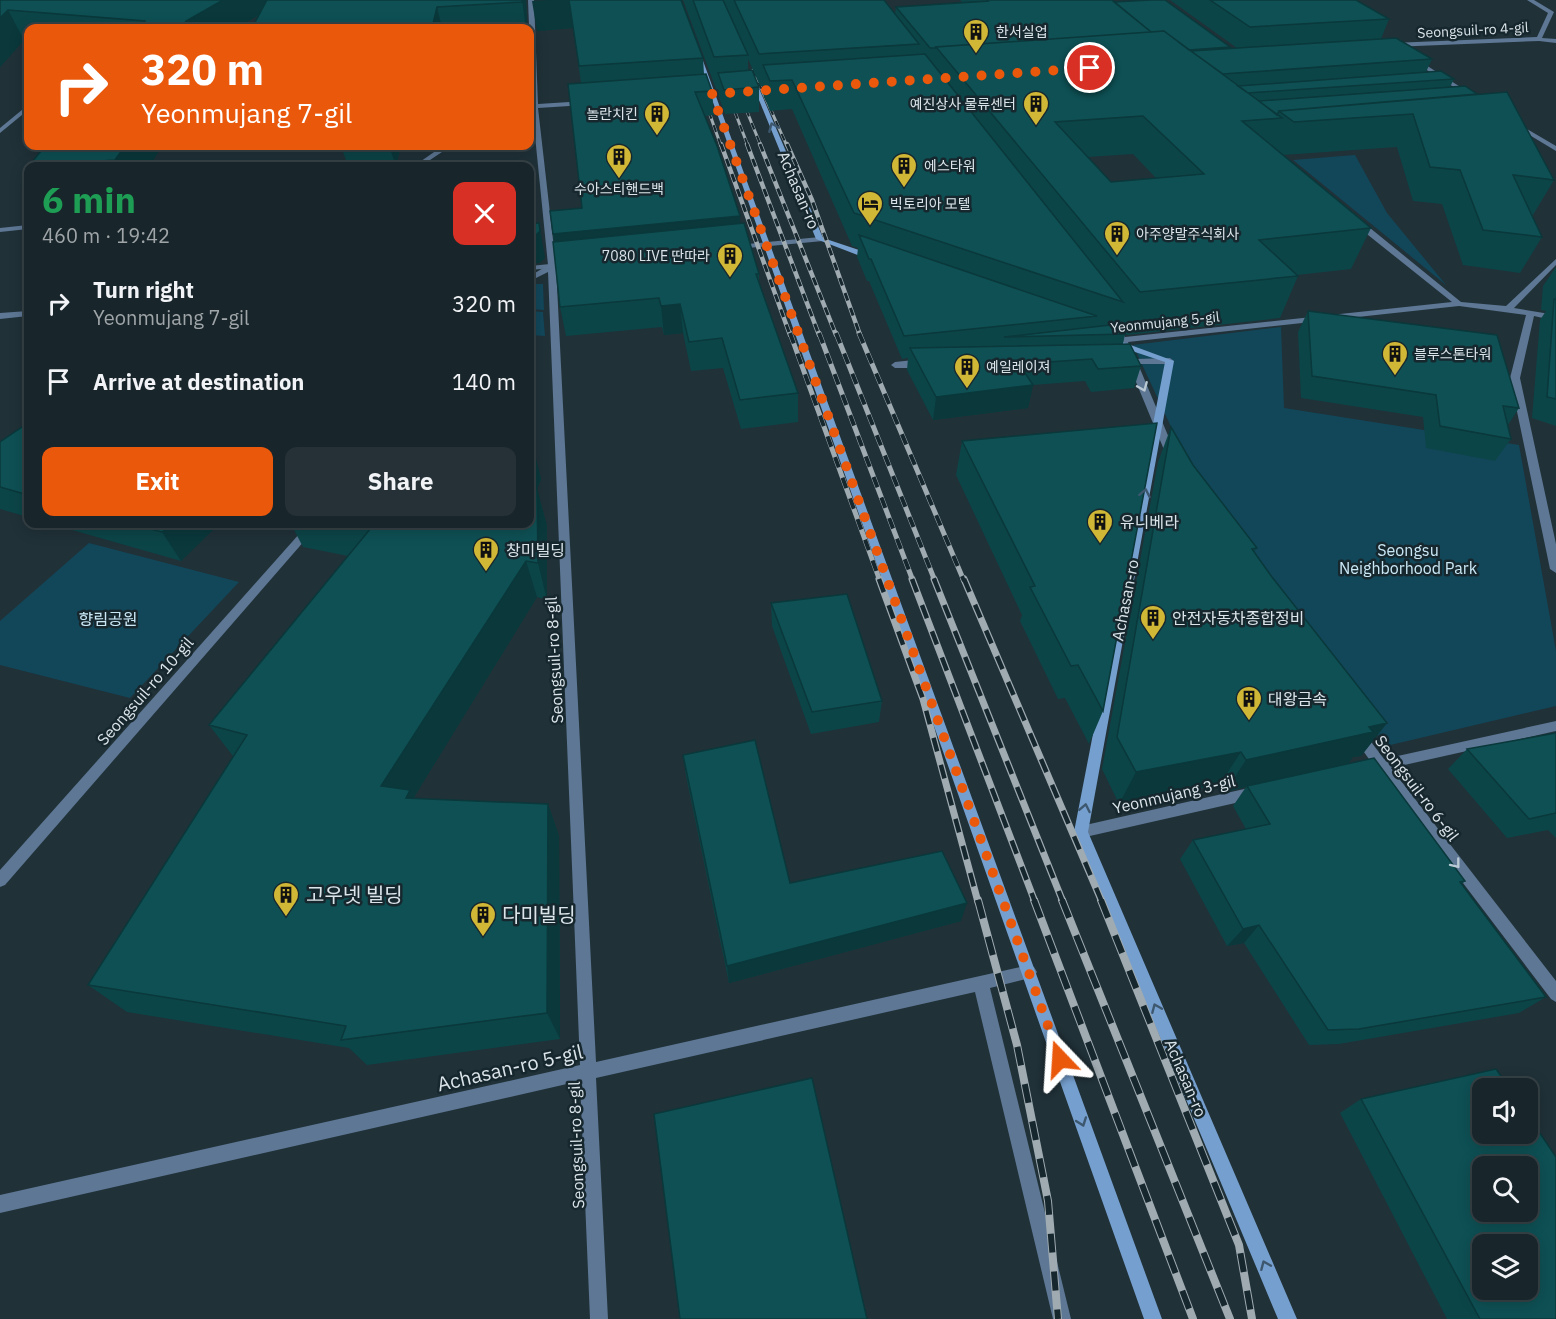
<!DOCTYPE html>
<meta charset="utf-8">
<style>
body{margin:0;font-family:"IBM Plex Sans","Noto Sans KR",sans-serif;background:#253136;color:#f1f3f6;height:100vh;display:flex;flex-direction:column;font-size:22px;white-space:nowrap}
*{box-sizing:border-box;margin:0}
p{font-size:20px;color:#9fa5a8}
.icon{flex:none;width:33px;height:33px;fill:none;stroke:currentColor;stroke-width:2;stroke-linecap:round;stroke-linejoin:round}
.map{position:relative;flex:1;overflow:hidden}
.panel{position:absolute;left:24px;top:162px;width:510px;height:366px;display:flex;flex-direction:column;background:#18252a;border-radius:12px;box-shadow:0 3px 15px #0003,0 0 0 2px #364247}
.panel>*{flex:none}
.top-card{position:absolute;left:24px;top:24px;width:510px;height:126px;border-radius:12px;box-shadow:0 3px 15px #0003,0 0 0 2px #364247;background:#ea580c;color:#fff;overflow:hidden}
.buttons{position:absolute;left:1472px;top:1078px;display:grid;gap:12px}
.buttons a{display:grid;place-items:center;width:66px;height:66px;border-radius:12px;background:#18252a;box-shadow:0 3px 15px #0003,0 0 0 2px #364247;font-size:30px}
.pin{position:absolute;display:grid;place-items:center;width:51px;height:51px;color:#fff;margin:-26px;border:3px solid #fff;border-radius:50%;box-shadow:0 2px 6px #0007}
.me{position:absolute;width:66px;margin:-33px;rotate:340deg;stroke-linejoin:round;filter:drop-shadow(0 0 4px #0008)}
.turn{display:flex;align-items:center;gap:21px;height:126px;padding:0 18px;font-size:27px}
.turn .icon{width:78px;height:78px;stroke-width:2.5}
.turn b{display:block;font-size:42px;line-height:51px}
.round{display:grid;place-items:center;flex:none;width:63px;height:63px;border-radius:12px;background:#253136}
.headline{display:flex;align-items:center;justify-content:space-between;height:102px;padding:0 18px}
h1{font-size:36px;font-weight:700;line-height:45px;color:#1e9e55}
.cta{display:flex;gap:12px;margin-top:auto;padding:12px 18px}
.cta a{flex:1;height:69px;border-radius:12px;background:#ea580c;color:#fff;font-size:24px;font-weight:700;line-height:69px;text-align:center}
.cta a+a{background:#253136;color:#f1f3f6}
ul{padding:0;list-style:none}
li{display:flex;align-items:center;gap:18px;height:78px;padding:0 18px}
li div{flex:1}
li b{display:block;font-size:22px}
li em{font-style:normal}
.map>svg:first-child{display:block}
.green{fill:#12475a}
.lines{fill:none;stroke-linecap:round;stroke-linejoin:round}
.service{fill:#5d7794;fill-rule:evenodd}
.minor{fill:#5d7794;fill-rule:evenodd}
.tertiary{fill:#5d7794;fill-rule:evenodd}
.secondary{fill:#759fce;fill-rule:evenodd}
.rail-far4-casing{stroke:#9fabb1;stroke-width:3}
.rail-far3-casing{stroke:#9fabb1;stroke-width:4.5}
.rail-far2-casing{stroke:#9fabb1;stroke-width:5}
.rail-far1-casing{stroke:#9fabb1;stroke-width:7}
.rail-casing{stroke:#9fabb1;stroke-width:8}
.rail-far4{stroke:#17272e;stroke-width:2;stroke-dasharray:7;stroke-linecap:butt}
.rail-far3{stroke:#17272e;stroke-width:3;stroke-dasharray:8;stroke-linecap:butt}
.rail-far2{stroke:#17272e;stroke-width:4;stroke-dasharray:11;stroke-linecap:butt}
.rail-far1{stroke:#17272e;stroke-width:4.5;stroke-dasharray:14;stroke-linecap:butt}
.rail{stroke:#17272e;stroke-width:6;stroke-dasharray:19;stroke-linecap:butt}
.wall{fill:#0c4548;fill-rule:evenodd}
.shaded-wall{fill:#0a383b}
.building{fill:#0e5054;stroke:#0a383b;stroke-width:1.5;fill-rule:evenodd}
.oneway{stroke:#3d576e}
.oneway2{stroke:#bbc9d4}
.route{stroke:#ea580c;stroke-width:10;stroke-dasharray:0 18}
.labels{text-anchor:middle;stroke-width:5;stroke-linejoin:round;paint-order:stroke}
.far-street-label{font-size:14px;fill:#dae4e9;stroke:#17272e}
.far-poi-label{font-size:14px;fill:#dae4e9;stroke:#17272e;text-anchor:start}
.street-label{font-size:16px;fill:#dae4e9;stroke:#17272e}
.poi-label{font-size:16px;fill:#dae4e9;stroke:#17272e;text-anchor:start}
.park-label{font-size:16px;fill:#cae8f6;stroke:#17272e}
.near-poi-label{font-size:20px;fill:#dae4e9;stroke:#17272e;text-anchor:start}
.near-street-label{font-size:20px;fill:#dae4e9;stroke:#17272e}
</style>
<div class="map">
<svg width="1556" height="1319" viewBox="0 0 1556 1319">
<rect width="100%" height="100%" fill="#203138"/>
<path class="green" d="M 1355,155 L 1387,213 L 1446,285 L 1293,160 Z
M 530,284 L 543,284 L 544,310 L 530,309 Z
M 530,311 L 543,312 L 545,336 L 530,335 Z
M 1281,327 L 1284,408 L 1519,445 L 1556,651 L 1556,706 L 1386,746 L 1205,500 L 1133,345 Z
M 89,543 L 239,582 L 130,698 L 0,665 L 0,621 Z"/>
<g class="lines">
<path class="service" d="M 438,146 L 444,146 L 442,152 L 421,166 L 414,166 L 437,150 Z
M 28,225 L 28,229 L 0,232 L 0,228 Z"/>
<path class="minor" d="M 528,0 L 534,0 L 538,104 L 585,101 L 588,103 L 585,105 L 538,108 L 556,266 L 596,1062 L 1029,965 L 1034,967 L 1037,972 L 1034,977 L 990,988 L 1071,1319 L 1053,1319 L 975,992 L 596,1078 L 608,1319 L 590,1319 L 580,1081 L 0,1213 L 0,1195 L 580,1065 L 548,272 L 530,281 L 530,276 L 548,265 L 532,106 Z
M 1527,0 L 1534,0 L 1554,12 L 1542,38 L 1556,39 L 1556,43 L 1539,41 L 1392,47 L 1389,45 L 1392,43 L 1537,37 L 1548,13 Z
M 1416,59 L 1418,60 L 1473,95 L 1468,96 L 1414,62 Z
M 28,105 L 28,110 L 0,133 L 0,128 Z
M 1513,123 L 1517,123 L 1556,146 L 1556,151 L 1513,125 Z
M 1353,219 L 1359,219 L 1461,302 L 1506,306 L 1556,259 L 1556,265 L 1514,308 L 1556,315 L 1556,321 L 1534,316 L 1520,378 L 1556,544 L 1556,573 L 1550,569 L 1510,378 L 1526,315 L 1459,306 L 1128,342 L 1135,359 L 1170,358 L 1174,361 L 1170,364 L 1138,364 L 1177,457 L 1172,460 L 1167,457 L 1129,365 L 1121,362 L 1127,359 L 1120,343 L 1112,341 L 1117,338 L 1110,328 L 1111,326 L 1117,326 L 1125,337 L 1452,302 L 1353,223 Z
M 923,359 L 927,362 L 925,367 L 922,368 L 895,368 L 891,365 L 895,362 Z
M 308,524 L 319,524 L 5,885 L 0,887 L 0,870 Z
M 1556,721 L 1556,731 L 1391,768 L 1556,981 L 1556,1002 L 1551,999 L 1378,771 L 1371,770 L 1369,766 L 1371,762 L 1352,735 L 1353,731 L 1358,730 L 1363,731 L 1384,759 Z
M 1253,787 L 1258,789 L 1260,793 L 1258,797 L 1253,799 L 1081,838 L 1076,836 L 1074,832 L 1076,828 L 1081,826 Z"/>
<path class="tertiary" d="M 820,237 L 823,237 L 823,241 L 737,249 L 733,247 L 737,245 Z
M 570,262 L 573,262 L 573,266 L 530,270 L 530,266 Z
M 28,311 L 28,316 L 0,319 L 0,313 Z"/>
<path class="secondary" d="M 697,57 L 702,58 L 1162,1319 L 1144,1319 Z
M 750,78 L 755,79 L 823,238 L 874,255 L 874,259 L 868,259 L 816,239 Z
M 1117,340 L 1174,361 L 1088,832 L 1297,1319 L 1278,1319 L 1074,832 L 1165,362 L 1114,345 L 1113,343 Z"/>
<defs>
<path id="rail-far4" d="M 753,70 L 787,146
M 741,97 L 761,146
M 730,99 L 748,146
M 709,112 L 721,146"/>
<path id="rail-far3" d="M 721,144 L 790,335
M 747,144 L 819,335
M 760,144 L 836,335
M 787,144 L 812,200 L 860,335"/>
<path id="rail-far2" d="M 790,333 L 880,581
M 819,333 L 913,581
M 836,333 L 935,581
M 859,333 L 964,581"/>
<path id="rail-far1" d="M 879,579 L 923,699 L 978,902
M 912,579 L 1035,902
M 934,579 L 1063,902
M 964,579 L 1102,902"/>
<path id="rail" d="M 978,900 L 1017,1045 L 1048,1201 L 1058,1319
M 1034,900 L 1193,1319
M 1062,900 L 1230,1319
M 1101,900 L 1239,1245 L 1252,1319"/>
</defs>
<use href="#rail-far4" class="rail-far4-casing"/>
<use href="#rail-far3" class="rail-far3-casing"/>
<use href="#rail-far2" class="rail-far2-casing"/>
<use href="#rail-far1" class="rail-far1-casing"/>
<use href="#rail" class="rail-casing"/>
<use href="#rail-far4" class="rail-far4"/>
<use href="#rail-far3" class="rail-far3"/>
<use href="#rail-far2" class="rail-far2"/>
<use href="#rail-far1" class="rail-far1"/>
<use href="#rail" class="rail"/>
</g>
<path class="wall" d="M 0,0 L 526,0 L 527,28 L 252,28 L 259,15 L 237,28 L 28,28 L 28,41 L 24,40 L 0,67 Z
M 681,0 L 703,58 L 704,74 L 712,91 L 714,115 L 705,116 L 740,224 L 759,274 L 759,284 L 798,393 L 798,422 L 741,429 L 723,368 L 691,371 L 683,333 L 664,335 L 662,327 L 566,336 L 560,307 L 553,234 L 582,208 L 581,83 L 573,28 L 537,31 Z
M 683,0 L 884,0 L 895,14 L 896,7 L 963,3 L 960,0 L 1114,0 L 1112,0 L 1230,47 L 1229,48 L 1237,48 L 1170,0 L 1356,0 L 1389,19 L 1381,39 L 1432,59 L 1426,72 L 1454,79 L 1450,87 L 1554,180 L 1533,215 L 1532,215 L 1542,237 L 1520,273 L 1463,265 L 1442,204 L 1413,201 L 1397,147 L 1283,155 L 1371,228 L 1351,269 L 1297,275 L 1298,276 L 1280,318 L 1127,335 L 1121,327 L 1125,334 L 1123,344 L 1141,366 L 1134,388 L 1091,392 L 1085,381 L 1033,385 L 1028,408 L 933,420 L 907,370 L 908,358 L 902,359 L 869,281 L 867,281 L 857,257 L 858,248 L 852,246 L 792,109 L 770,111 L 763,94 L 763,86 L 760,86 L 748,59 L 748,71 L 759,87 L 759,112 L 725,114 L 719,97 L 718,89 L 716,89 ZM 1435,88 L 1259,101 L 1258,101 ZM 1133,154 L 1156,178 L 1111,182 L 1088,157 Z
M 45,146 L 150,166 L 29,166 Z
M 341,146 L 401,146 L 396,166 L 348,166 Z
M 1556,267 L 1556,426 L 1532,418 L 1540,320 L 1546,311 L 1541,310 L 1543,286 Z
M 1308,311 L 1519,408 L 1508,425 L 1511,439 L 1495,461 L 1426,448 L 1423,417 L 1301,398 L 1298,332 Z
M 28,423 L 28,517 L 0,509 L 0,442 Z
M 1171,427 L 1193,465 L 1257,548 L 1254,552 L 1272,577 L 1387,723 L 1361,756 L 1353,757 L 1348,763 L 1465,881 L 1462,884 L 1546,997 L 1519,1013 L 1339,1044 L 1309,1045 L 1244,943 L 1227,946 L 1180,859 L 1193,840 L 1246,829 L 1233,806 L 1246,787 L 1225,792 L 1220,784 L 1119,804 L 1102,769 L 1158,462 Z
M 530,441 L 541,479 L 537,489 L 547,526 L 547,600 L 537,597 L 414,797 L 415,799 L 548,804 L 559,836 L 560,1039 L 367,1065 L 349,1048 L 127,1012 L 88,985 L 233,756 L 209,725 L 348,556 L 303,547 L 291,524 L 530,524 Z
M 962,441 L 1103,711 L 1089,744 L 1065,698 L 1058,699 L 1020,621 L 1022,615 L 956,475 Z
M 51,524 L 219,524 L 181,561 Z
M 771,603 L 882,701 L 879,722 L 811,734 L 772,626 Z
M 1556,733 L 1556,838 L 1548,830 L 1507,838 L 1448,769 L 1467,749 Z
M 683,755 L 790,883 L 961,921 L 729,983 L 686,776 Z
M 1361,1099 L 1556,1319 L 1447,1319 L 1340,1113 Z"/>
<path class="shaded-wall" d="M 223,0 L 284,0 L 237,28 L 182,28 L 186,21 Z
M 522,0 L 526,0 L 527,28 L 526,28 Z
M 549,0 L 569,0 L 573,28 L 537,31 L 532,1 Z
M 437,7 L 442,28 L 432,28 Z
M 8,10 L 24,40 L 0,67 L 0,18 Z
M 125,146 L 162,146 L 150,166 L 118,166 L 115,160 Z
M 389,146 L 401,146 L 396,166 Z
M 740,216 L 741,243 L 558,261 L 553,234 Z
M 539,223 L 545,258 L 540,263 L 530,264 L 530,237 Z
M 680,304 L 683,333 L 664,335 L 661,306 Z
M 1033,385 L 1028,408 L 933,420 L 936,397 Z
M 532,442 L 541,479 L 530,508 L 530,448 Z
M 537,489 L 547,526 L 547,600 L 538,563 Z
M 172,524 L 219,524 L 181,561 L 162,532 Z
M 526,561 L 537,597 L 414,797 L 428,823 L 381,786 Z
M 1387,723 L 1361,756 L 1353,757 L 1347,765 L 1247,786 L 1246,787 L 1225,792 L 1246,760 L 1369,727 Z
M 1241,752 L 1220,784 L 1119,804 L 1136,772 Z
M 548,804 L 559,836 L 560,1039 L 547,1013 Z
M 967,903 L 961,921 L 729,983 L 727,966 Z
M 1259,925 L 1244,943 L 1227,946 L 1243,929 Z"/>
<path class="building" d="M 0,0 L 223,0 L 186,21 L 182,28 L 140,28 L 145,21 L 8,10 L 0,18 Z
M 267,0 L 522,0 L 522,2 L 437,7 L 432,28 L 252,28 Z
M 569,0 L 681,0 L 703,58 L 579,66 Z
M 693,0 L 723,0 L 748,55 L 714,57 Z
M 734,0 L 884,0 L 919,44 L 759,54 Z
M 987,0 L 1112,0 L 1151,32 L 936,47 L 936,48 L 930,48 L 896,7 L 988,1 Z
M 1150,0 L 1165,0 L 1230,47 L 1189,50 L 1164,31 L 1151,32 L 1114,2 Z
M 1210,0 L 1356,0 L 1389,19 L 1250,27 Z
M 1164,31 L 1282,118 L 1242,121 L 1371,228 L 1259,240 L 1298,276 L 1140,292 L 936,47 ZM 1143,116 L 1204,174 L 1111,182 L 1055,122 Z
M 1396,38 L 1432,59 L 1223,74 L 1191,51 Z
M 925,54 L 1123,302 L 854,213 L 792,80 L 770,81 L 763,65 Z
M 752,70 L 759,87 L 724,90 L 718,73 Z
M 1441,71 L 1454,79 L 1248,93 L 1238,86 Z
M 706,74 L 712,91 L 695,92 L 717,146 L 740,216 L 553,234 L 550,211 L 582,208 L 568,84 Z
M 1465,86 L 1477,94 L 1279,111 L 1277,115 L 1259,101 Z
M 1507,92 L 1554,180 L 1513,175 L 1542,237 L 1483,230 L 1460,170 L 1430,167 L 1413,114 L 1294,122 L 1279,111 Z
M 45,146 L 125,146 L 115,160 L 29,166 Z
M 539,223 L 540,231 L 535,236 L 530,237 L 530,224 Z
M 744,223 L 759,274 L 756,274 L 798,393 L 740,400 L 722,338 L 689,342 L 680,304 L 661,306 L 659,298 L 560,307 L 553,242 Z
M 859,235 L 1097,316 L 904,336 L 871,259 L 869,259 Z
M 1554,299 L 1556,299 L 1556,399 L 1547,397 Z
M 1308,311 L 1497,335 L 1519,408 L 1503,406 L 1511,439 L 1440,426 L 1436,395 L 1312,376 Z
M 1119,324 L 1125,334 L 1004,337 Z
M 1130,344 L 1141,366 L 1098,369 L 1092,359 L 1019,364 L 1033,385 L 936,397 L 910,348 Z
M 28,423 L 28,495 L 0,487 L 0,442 Z
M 1157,423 L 1103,711 L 1078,665 L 1071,666 L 1030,587 L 1035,586 L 962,441 Z
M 1171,427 L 1193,465 L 1257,548 L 1252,549 L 1272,577 L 1387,723 L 1369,727 L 1373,732 L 1246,760 L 1241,752 L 1136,772 L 1117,737 Z
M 530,487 L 537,489 L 538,563 L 526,561 L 381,786 L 410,790 L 406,798 L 548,804 L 547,1013 L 341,1040 L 346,1026 L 88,985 L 247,735 L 209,725 L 371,528 L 350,524 L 530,524 Z
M 131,524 L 172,524 L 162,532 Z
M 847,594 L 882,701 L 812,712 L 771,603 Z
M 1556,733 L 1556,813 L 1529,819 L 1467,749 Z
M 755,740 L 790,883 L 942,851 L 967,903 L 727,966 L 683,755 Z
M 1374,758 L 1465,881 L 1460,882 L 1546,997 L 1359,1029 L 1328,1030 L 1259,925 L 1243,929 L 1193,840 L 1270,824 L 1247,786 Z
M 1496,1069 L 1510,1089 L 1482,1089 L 1482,1134 L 1527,1134 L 1527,1114 L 1556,1157 L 1556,1319 L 1480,1319 L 1361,1099 ZM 1482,1167 L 1527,1167 L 1527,1212 L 1482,1212 ZM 1482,1245 L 1527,1245 L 1527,1290 L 1482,1290 Z
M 812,1078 L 867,1319 L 680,1319 L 654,1114 Z"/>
<defs><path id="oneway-chevron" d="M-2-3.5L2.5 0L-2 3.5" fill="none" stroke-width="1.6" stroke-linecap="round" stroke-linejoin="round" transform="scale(1.5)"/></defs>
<g class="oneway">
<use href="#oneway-chevron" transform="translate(773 127) rotate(-113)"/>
<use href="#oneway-chevron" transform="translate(1145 493) rotate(-79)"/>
<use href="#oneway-chevron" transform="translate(1085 808) rotate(-79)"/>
<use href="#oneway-chevron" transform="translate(1156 1008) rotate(-113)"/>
<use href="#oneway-chevron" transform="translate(1082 1122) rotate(70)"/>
<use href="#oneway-chevron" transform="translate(1265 1265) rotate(-113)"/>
</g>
<g class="oneway2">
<use href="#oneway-chevron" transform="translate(1143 387) rotate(67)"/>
<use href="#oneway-chevron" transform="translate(1456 864) rotate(52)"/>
</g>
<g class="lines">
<path class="route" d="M 1060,1059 L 712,94 L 1090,68"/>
</g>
<defs>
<symbol id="building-pin" viewBox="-11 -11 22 30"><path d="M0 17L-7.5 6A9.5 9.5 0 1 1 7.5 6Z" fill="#d0b736" stroke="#17272e"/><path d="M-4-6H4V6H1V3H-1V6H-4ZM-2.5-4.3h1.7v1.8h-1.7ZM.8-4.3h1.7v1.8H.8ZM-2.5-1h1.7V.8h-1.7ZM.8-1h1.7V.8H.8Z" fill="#111"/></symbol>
<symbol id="hotel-pin" viewBox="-11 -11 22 30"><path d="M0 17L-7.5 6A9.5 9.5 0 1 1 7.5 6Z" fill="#d0b736" stroke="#17272e"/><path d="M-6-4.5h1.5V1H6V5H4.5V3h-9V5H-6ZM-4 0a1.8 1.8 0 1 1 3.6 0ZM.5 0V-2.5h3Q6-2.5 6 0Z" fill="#111"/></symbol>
</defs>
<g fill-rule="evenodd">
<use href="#building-pin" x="961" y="17" width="30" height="40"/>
<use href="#building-pin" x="1021" y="89" width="30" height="40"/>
<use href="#building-pin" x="642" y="99" width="30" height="40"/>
<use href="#building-pin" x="604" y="142" width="30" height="40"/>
<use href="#building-pin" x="889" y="151" width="30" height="40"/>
<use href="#hotel-pin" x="855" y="189" width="30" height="40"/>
<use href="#building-pin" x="1102" y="219" width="30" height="40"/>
<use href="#building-pin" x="715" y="241" width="30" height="40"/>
<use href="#building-pin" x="1380" y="339" width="30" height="40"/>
<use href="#building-pin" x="952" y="352" width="30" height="40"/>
<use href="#building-pin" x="1085" y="507" width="30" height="40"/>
<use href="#building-pin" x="471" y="535" width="30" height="40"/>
<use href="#building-pin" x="1138" y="603" width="30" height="40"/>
<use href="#building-pin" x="1234" y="684" width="30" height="40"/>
<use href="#building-pin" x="271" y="880" width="30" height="40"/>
<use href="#building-pin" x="468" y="900" width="30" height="40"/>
</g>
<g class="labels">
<g class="far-street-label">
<text transform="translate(1473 30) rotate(-3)" y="5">Seongsuil-ro 4-gil</text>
<text transform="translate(1165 322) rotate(-6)" y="5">Yeonmujang 5-gil</text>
</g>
<g class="far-poi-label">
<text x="996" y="37">한서실업</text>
<text x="1016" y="109" text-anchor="end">예진상사 물류센터</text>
<text x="638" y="119" text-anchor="end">놀란치킨</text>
<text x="924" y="171">에스타워</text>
<text x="619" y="194" text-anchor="middle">수아스티핸드백</text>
<text x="890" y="209">빅토리아 모텔</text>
<text x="1136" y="239">아주양말주식회사</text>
<text x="710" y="261" text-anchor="end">7080 LIVE 딴따라</text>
<text x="1414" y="359">블루스톤타워</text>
<text x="986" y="372">예일레이져</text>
</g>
<g class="street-label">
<text transform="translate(799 190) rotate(67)" y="6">Achasan-ro</text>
<text transform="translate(1125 600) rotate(-79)" y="6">Achasan-ro</text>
<text transform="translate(554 660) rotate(-93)" y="6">Seongsuil-ro 8-gil</text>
<text transform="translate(145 691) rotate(-49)" y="6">Seongsuil-ro 10-gil</text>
<text transform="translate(1417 788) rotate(53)" y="6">Seongsuil-ro 6-gil</text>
<text transform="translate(1174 794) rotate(-13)" y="6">Yeonmujang 3-gil</text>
<text transform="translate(1186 1078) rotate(67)" y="6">Achasan-ro</text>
<text transform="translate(576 1145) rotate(-92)" y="6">Seongsuil-ro 8-gil</text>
</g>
<g class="poi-label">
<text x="1120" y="528">유니베라</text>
<text x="506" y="556">창미빌딩</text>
<text x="1172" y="624">안전자동차종합정비</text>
<text x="1268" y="705">대왕금속</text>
</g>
<g class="park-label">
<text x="1408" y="556">Seongsu<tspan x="1408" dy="18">Neighborhood Park</tspan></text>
<text x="108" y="625">향림공원</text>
</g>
<g class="near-poi-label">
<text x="306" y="902">고우넷 빌딩</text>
<text x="502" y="922">다미빌딩</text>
</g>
<g class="near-street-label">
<text transform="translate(510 1068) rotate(-13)" y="7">Achasan-ro 5-gil</text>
</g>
</g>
</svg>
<div class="buttons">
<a><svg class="icon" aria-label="sound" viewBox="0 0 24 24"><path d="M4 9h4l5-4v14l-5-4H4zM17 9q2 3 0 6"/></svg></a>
<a><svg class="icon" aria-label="search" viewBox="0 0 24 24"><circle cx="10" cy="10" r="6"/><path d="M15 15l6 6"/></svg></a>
<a><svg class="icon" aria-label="layers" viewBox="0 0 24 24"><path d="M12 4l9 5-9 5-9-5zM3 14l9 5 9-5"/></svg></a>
</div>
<div class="pin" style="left:1090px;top:68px;background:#d93025"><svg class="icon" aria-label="arrive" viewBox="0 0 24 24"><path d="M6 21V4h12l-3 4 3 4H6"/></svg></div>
<svg class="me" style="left:1060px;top:1059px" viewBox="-20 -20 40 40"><path d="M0-17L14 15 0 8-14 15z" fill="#ea580c" stroke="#fff" stroke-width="4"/></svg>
<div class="top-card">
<div class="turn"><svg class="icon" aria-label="right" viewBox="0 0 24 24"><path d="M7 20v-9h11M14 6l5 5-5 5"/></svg><div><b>320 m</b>Yeonmujang 7-gil</div></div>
</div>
<section class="panel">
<div class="headline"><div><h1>6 min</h1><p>460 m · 19:42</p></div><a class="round" style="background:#d93025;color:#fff"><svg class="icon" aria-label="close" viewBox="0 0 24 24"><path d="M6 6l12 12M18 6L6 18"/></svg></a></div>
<ul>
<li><svg class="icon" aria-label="right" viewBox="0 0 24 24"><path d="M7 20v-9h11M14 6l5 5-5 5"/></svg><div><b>Turn right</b><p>Yeonmujang 7-gil</p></div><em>320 m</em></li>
<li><svg class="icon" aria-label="arrive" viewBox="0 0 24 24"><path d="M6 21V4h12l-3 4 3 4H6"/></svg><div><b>Arrive at destination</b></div><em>140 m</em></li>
</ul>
<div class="cta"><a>Exit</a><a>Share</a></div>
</section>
</div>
